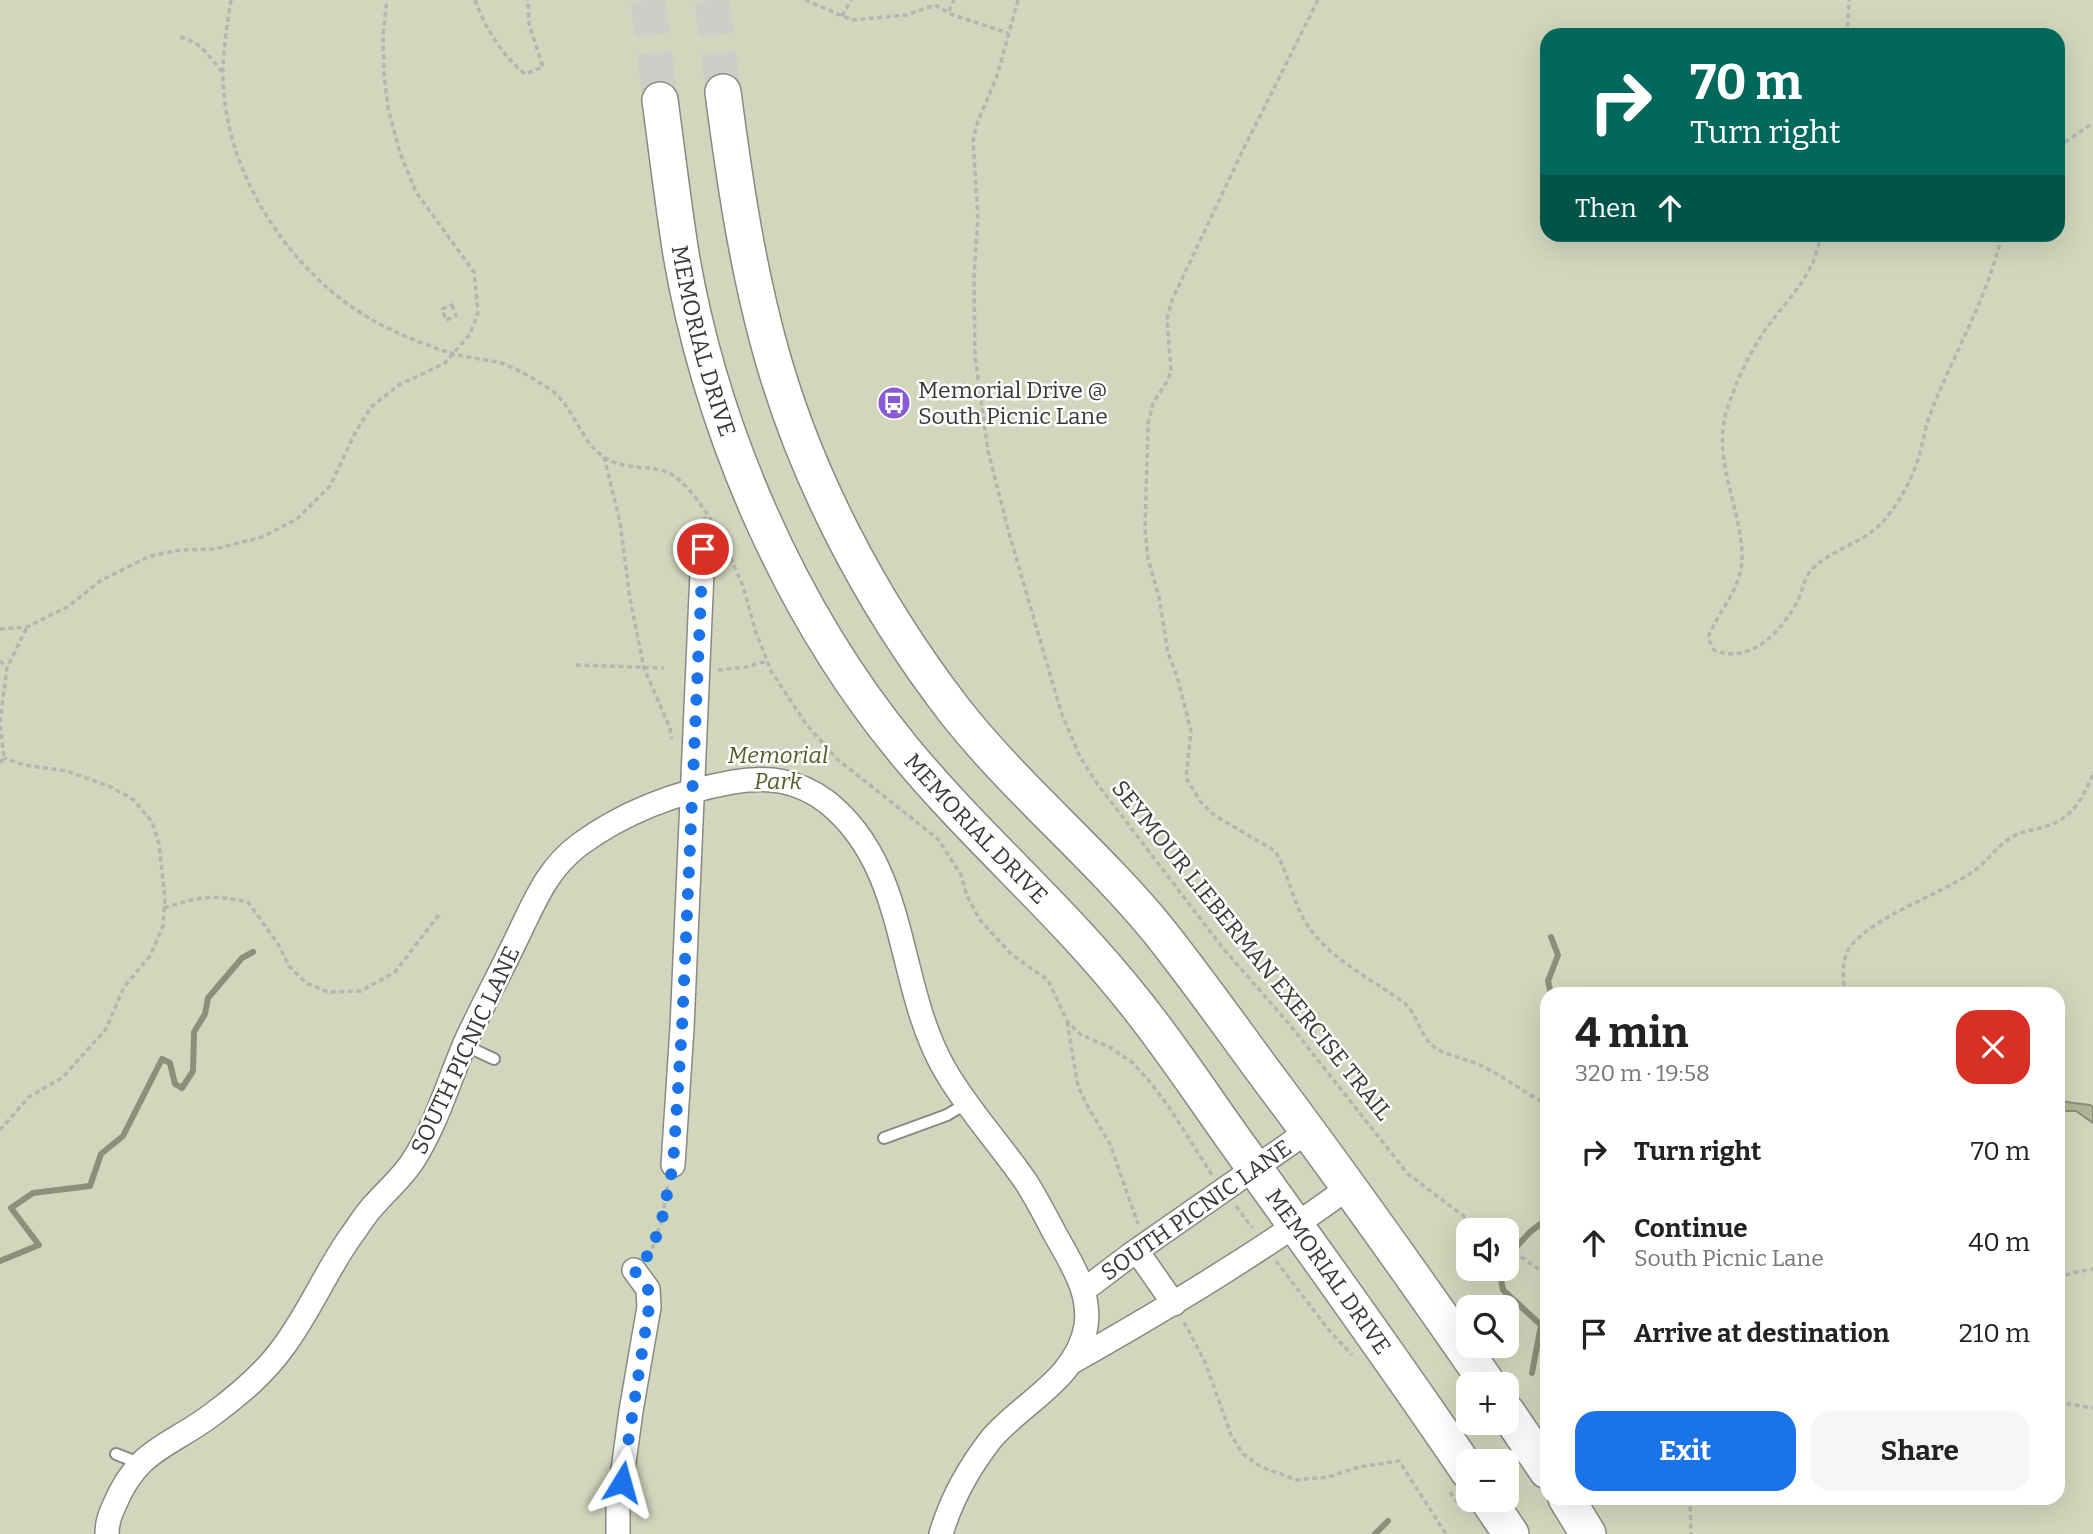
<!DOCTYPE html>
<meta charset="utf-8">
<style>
body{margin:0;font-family:Bitter,serif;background:#f6f6f6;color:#222;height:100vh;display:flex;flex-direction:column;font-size:26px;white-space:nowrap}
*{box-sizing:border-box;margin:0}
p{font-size:23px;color:#767676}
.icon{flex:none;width:38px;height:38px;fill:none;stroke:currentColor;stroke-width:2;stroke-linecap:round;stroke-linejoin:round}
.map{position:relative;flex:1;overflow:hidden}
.details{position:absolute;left:1540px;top:987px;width:525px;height:518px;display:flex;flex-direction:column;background:#fff;border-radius:21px;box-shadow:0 7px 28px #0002}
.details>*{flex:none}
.banner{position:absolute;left:1540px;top:28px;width:525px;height:214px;border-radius:21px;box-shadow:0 7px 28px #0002;background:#00695c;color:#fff;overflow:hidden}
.fabs{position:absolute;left:1456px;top:1218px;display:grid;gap:14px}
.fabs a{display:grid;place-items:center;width:63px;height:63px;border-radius:14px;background:#fff;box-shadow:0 7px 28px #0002;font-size:35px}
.pin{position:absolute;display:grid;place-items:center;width:60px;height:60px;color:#fff;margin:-30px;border:4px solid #fff;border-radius:50%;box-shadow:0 2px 7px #0007}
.me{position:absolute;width:77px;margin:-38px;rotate:8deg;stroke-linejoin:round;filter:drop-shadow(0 0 5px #0008)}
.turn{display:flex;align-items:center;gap:24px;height:147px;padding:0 35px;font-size:32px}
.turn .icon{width:91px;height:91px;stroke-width:2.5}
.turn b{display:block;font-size:49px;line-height:60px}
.then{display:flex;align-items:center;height:66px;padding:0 35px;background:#0003;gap:14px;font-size:26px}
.round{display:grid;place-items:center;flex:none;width:74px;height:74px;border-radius:21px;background:#f6f6f6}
.overview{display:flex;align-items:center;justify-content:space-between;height:119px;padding:0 35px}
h1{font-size:42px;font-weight:700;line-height:52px}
.button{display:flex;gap:14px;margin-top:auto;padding:14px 35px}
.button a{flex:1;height:80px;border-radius:21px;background:#1a73e8;color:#fff;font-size:28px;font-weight:700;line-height:80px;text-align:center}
.button a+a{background:#f6f6f6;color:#222}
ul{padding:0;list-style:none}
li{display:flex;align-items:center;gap:21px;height:91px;padding:0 35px}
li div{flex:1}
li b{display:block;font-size:26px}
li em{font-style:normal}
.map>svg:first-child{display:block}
.green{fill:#d0d7bc;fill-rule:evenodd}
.water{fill:#afb695;stroke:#8b9078;stroke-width:2}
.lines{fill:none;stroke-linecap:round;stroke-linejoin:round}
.stream{stroke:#8b9078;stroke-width:6}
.primary-tunnel{stroke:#cccec7;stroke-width:35;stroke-dasharray:35 18;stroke-linecap:butt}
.lane-casing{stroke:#888a82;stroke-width:14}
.street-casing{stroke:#888a82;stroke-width:26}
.primary-casing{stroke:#888a82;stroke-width:38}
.path{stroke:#b5b6b0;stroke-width:3.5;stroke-dasharray:5 3.5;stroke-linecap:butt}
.lane{stroke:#fff;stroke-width:10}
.street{stroke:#fff;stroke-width:23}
.primary{stroke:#fff;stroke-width:35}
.route{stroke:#1a73e8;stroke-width:12;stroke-dasharray:0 21.6}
.labels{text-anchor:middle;stroke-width:5;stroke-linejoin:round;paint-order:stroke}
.street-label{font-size:23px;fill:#383935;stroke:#fff}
.poi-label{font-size:23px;fill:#383935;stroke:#fff;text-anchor:start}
.park-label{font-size:23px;font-style:italic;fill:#545d29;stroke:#fff}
</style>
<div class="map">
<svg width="2093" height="1534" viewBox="0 0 2093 1534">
<rect width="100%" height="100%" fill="#f1f3eb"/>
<path class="green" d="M 0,0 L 2093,0 L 2093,1534 L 0,1534 ZM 1547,35 L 2058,35 L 2058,234 L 1547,234 ZM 1547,994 L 2058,994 L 2058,1498 L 1547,1498 ZM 1468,1230 L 1507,1230 L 1507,1269 L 1468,1269 ZM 1468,1307 L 1507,1307 L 1507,1346 L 1468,1346 ZM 1468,1384 L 1507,1384 L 1507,1423 L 1468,1423 ZM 1468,1461 L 1507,1461 L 1507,1500 L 1468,1500 Z"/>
<path class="water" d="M 2058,1101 L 2090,1105 L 2093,1107 L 2093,1123 L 2076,1111 L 2058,1111 Z"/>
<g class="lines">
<path class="stream" d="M 1551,994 L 1548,981 L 1558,955 L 1551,937
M 1507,1257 L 1530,1232 L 1547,1219
M 0,1261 L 39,1245 L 11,1208 L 33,1193 L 90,1186 L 101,1154 L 123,1136 L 162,1059 L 170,1063 L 175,1084 L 182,1088 L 193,1071 L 194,1032 L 205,1014 L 208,998 L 242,958 L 253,952
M 1499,1269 L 1503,1290 L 1541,1325 L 1532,1373
M 1375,1534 L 1388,1521"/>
<path class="primary-tunnel" d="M 648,0 L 660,100
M 712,0 L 723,92"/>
<defs>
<path id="lane" d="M 464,1045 L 494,1059
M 884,1138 L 947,1115 L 967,1103
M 116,1454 L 139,1463"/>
<path id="street" d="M 673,1165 L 682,1028 L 703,549
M 1137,1251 L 1174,1304
M 1084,1290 L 1129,1256 L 1308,1131
M 1072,1362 C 1167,1308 1261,1252 1349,1187
M 107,1534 C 107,1523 109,1516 114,1506 C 138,1448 168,1448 213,1414 C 240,1394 265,1373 284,1346 C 310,1311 326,1271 351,1236 C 359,1225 366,1213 375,1204 C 388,1189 404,1176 414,1159 C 437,1123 449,1080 466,1041 C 484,1002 505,964 523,925 C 538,894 550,867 579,845 C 625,811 677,792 733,782 C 768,776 798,780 827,802 C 910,868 895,984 945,1070 C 968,1110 1000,1144 1026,1182 C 1037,1199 1046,1217 1055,1234 C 1071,1263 1091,1292 1086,1326 C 1077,1379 1023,1402 992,1438 C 970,1466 951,1500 941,1534
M 618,1534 L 618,1506 L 631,1411 L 649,1307 L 648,1289 L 634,1270"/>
<g id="primary">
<path d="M 723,92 C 734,176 746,259 768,341 C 803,473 871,602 954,710 C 1016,789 1095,853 1158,930 C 1198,980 1235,1033 1273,1084 C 1347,1183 1418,1283 1488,1384"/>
<path id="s1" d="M 660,100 C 667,152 673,203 681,254 C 711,429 789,610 902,748 C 974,836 1062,910 1133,1000 C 1172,1048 1206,1101 1243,1152 C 1319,1258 1395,1363 1468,1471"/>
<path d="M 1507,1412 L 1547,1471"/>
<path d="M 1566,1498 L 1588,1534"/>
<path d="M 1488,1500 L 1511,1534"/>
</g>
</defs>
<use href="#lane" class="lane-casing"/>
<use href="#street" class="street-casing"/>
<use href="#primary" class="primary-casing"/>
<path class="path" d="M 231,0 C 227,23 223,50 223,74 C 223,179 300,289 394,331 C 413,340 434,348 454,354 C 469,358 485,359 501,363 C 516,368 534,379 548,388 C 574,404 579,441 604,457 C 622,469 641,466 661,470 C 685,475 708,516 721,535
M 475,0 C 485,28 502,55 525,74 L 543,67 L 529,24 L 528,0
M 805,0 L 852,20 L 906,15 L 935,5
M 1018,0 L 997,76 L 978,121 L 973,141 L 978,218 L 974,275 L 975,356 L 988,451 L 1009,533 L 1061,712 L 1080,757 L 1099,786 L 1222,947 L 1290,1025 L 1408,1174 L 1482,1230
M 1318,0 L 1242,152 L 1172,300 L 1167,319 L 1171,370 L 1168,380 L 1153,403 L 1148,424 L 1145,529 L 1148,559 L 1159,597 L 1168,653 L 1177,676 L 1191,731 L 1186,778 L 1200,801 L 1214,815 L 1275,851 C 1290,876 1293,906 1310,929 C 1333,961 1372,979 1403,1002 C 1419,1014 1419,1038 1437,1049 C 1451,1057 1468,1059 1482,1066 C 1505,1077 1524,1093 1547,1104
M 935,5 L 953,15 L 1008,33
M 949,11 L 954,0
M 842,16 L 851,0
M 1847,35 L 1849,0
M 180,37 C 201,42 209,56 222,72
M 2058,147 L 2093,123
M 1820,234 C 1817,276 1783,302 1762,335 C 1747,358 1734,386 1726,413 C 1712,461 1743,511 1742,560 C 1741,589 1718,612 1708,638 L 1714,650 C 1751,666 1784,629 1799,598 C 1802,590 1804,581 1809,573 C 1827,549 1865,545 1886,518 C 1898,503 1908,486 1915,468 C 1922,450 1924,430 1931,412 C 1954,353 1988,297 2002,234
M 452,305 L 456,316 L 446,320 L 442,309 Z
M 604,457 L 620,522 L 630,599 L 644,668 L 670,728 L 672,739
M 704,530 L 705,513
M 724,542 L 743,586 L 755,630 L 771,671 L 806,724 L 837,759 L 938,839 L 961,875 L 967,896 L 980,920 L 1012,955 L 1048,980 L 1067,1021 L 1080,1034 L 1111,1048 L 1133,1063 L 1150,1082 L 1169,1107 L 1212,1175
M 0,629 L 27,627 L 69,606 L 100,581 L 150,556 L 180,550 L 215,549 L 262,537 L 297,519 L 330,486 L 355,433 L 371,407 L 399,385 L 445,363 L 470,334 L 478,313 L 474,272 L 416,192 L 400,153 L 388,108 L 384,74 L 383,34 L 387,0
M 0,661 L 7,668
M 576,665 L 664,668
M 718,670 L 746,667 L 767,661
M 0,763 L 4,758 L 0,721 L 7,668 L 27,627
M 164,908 C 198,897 213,894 248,902 L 278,944 L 289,966 L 306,983 L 328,992 L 361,991 L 395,972 L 441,912
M 1845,994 C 1843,980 1841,960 1850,947 C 1875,915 1940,895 1974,871 C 1987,862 1996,847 2009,839 C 2022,830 2036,830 2050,825 C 2074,816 2084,796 2093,774
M 1067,1022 L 1078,1086 L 1088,1107 L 1110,1144 L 1138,1224
M 0,1130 L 29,1097 L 63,1077 L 106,1029 L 124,987 L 150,956 L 163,926 L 165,900 L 159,844 L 152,822 L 134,800 L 111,787 L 67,771 L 24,765 L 4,758
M 1236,1206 L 1252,1228
M 1507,1247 L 1547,1275
M 648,1256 L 651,1252 L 662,1219 L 668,1183
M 1276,1261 L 1328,1329 L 1352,1355
M 2058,1279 L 2071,1273 L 2093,1269
M 1184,1322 L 1205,1362 L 1231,1435 L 1243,1454 L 1261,1467 L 1297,1480 L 1328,1477 L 1359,1467 L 1399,1461 L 1446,1534
M 2058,1402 L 2093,1408
M 1450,1492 L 1462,1509
M 1690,1498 L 1691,1534
M 1792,1498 L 1793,1500 L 1799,1498"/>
<use href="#lane" class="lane"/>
<use href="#street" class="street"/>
<use href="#primary" class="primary"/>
</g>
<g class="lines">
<path class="route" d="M 622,1482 L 649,1307 L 648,1289 L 634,1270 L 651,1252 L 662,1219 L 673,1165 L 682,1028 L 703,549"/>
</g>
<defs>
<symbol id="bus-disc" viewBox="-11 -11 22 22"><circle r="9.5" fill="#885bd4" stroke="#fff"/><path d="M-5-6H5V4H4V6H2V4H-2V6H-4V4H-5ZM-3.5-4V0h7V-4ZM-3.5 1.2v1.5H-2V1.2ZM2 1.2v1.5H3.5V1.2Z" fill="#fff"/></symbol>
</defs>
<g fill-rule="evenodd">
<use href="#bus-disc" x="875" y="384" width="38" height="38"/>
</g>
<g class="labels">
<g class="street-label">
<text dy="8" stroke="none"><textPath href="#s1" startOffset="245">MEMORIAL DRIVE</textPath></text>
<text dy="8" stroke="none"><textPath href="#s1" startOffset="812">MEMORIAL DRIVE</textPath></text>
<text transform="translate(1252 950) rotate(51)" y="8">SEYMOUR LIEBERMAN EXERCISE TRAIL</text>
<text transform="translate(465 1050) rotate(-65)" y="8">SOUTH PICNIC LANE</text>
<text transform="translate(1196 1210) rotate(-35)" y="8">SOUTH PICNIC LANE</text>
<text dy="8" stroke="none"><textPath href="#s1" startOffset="1379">MEMORIAL DRIVE</textPath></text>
</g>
<g class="poi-label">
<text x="918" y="398">Memorial Drive @<tspan x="918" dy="26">South Picnic Lane</tspan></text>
</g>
<g class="park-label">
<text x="778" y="763">Memorial<tspan x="778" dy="26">Park</tspan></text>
</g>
</g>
</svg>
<div class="fabs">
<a><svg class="icon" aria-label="sound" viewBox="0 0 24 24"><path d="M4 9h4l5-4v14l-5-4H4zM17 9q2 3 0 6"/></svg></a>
<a><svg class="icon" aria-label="search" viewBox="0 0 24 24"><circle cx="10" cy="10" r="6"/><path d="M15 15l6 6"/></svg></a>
<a>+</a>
<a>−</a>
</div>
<div class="pin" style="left:703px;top:549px;background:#d93025"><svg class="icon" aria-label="arrive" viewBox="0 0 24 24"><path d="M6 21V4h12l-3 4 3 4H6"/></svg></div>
<svg class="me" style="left:622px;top:1482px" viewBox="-20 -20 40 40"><path d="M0-17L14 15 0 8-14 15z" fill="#1a73e8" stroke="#fff" stroke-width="4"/></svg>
<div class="banner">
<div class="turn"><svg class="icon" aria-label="right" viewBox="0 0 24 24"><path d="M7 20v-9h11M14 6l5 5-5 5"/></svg><div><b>70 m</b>Turn right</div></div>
<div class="then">Then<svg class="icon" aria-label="ahead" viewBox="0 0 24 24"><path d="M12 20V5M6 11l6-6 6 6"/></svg></div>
</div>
<section class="details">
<div class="overview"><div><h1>4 min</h1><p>320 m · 19:58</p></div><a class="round" style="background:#d93025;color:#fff"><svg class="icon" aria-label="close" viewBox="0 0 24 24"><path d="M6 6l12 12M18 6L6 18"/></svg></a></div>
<ul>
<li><svg class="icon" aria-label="right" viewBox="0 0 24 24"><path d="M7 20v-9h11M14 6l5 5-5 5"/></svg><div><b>Turn right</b></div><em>70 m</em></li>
<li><svg class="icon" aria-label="ahead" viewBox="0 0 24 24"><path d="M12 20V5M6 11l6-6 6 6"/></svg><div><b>Continue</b><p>South Picnic Lane</p></div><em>40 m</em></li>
<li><svg class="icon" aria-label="arrive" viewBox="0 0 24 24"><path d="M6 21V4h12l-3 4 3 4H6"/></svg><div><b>Arrive at destination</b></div><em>210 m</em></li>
</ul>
<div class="button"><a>Exit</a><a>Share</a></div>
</section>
</div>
